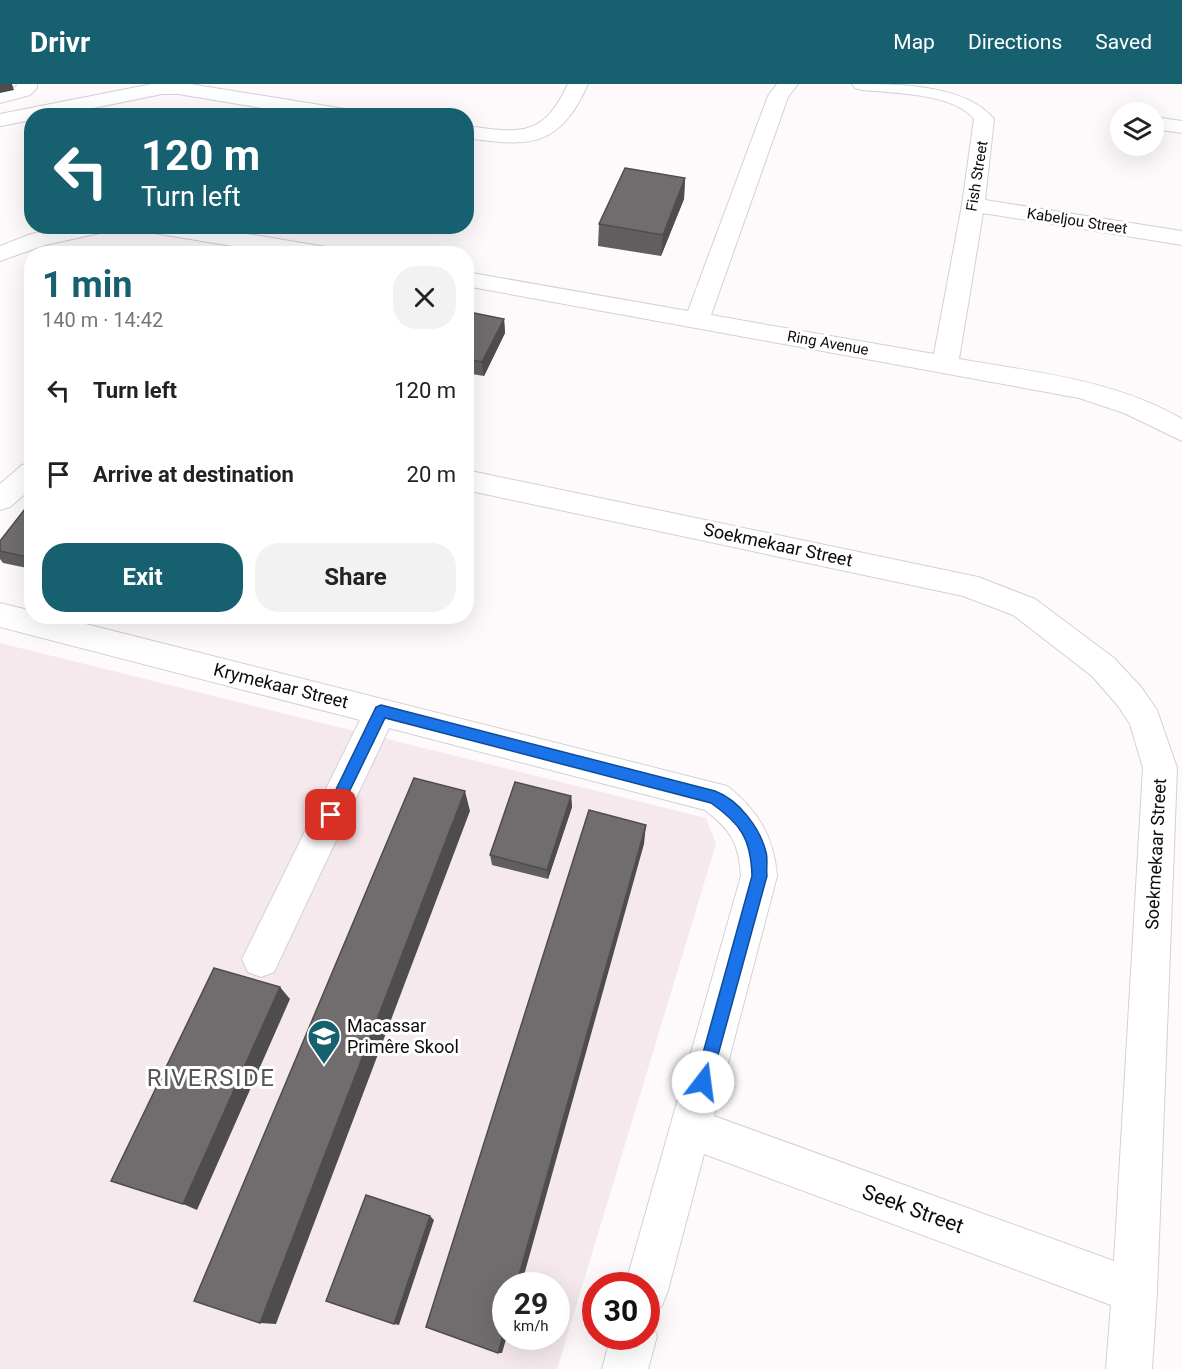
<!DOCTYPE html>
<meta charset="utf-8">
<style>
body{margin:0;font-family:Roboto,sans-serif;background:#f2f2f2;color:#222;height:100vh;display:flex;flex-direction:column;font-size:22px;white-space:nowrap}
*{box-sizing:border-box;margin:0}
p{font-size:20px;color:#767676}
.icon{flex:none;width:33px;height:33px;fill:none;stroke:currentColor;stroke-width:2;stroke-linecap:round;stroke-linejoin:round}
.map{position:relative;flex:1;overflow:hidden}
.drawer{position:absolute;left:24px;top:162px;width:450px;height:378px;display:flex;flex-direction:column;background:#fff;border-radius:24px;box-shadow:0 6px 24px #0002}
.drawer>*{flex:none}
.hud{position:absolute;left:24px;top:24px;width:450px;height:126px;border-radius:24px;box-shadow:0 6px 24px #0002;background:#17606f;color:#fff;overflow:hidden}
.buttons{position:absolute;left:1110px;top:18px;display:grid;gap:12px}
.buttons a{display:grid;place-items:center;width:54px;height:54px;border-radius:50%;background:#fff;box-shadow:0 6px 24px #0002;font-size:30px}
.speed{position:absolute;left:492px;top:1188px;display:flex;gap:12px;font-size:30px;font-weight:700;text-align:center}
.speed>*{display:grid;place-content:center;width:78px;height:78px;border-radius:50%;background:#fff;box-shadow:0 6px 24px #0002;line-height:1}
.speed small{font-size:15px;font-weight:400}
.speed .limit{border:9px solid #d22;background:#fff;color:#111}
.pin{position:absolute;display:grid;place-items:center;width:51px;height:51px;color:#fff;margin:-26px;border-radius:12px;box-shadow:0 3px 9px #0006}
.me{position:absolute;width:66px;margin:-33px;rotate:15deg;stroke-linejoin:round;filter:drop-shadow(0 0 4px #0008)}
.turn{display:flex;align-items:center;gap:21px;height:126px;padding:0 18px;font-size:27px}
.turn .icon{width:78px;height:78px;stroke-width:2.5}
.turn b{display:block;font-size:42px;line-height:51px}
.round{display:grid;place-items:center;flex:none;width:63px;height:63px;border-radius:24px;background:#f2f2f2}
.headline{display:flex;align-items:center;justify-content:space-between;height:102px;padding:0 18px}
h1{font-size:36px;font-weight:700;line-height:45px;color:#17606f}
.action{display:flex;gap:12px;margin-top:auto;padding:12px 18px}
.action a{flex:1;height:69px;border-radius:24px;background:#17606f;color:#fff;font-size:24px;font-weight:700;line-height:69px;text-align:center}
.action a+a{background:#f2f2f2;color:#222}
ul{padding:0;list-style:none}
li{display:flex;align-items:center;gap:18px;height:84px;padding:0 18px}
li div{flex:1}
li b{display:block;font-size:22px}
li em{font-style:normal}
header{display:flex;align-items:center;gap:36px;box-sizing:border-box;height:84px;padding:0 30px;background:#17606f;color:#fff}
header strong{font-size:28px}
nav{display:flex;gap:33px;margin-inline-start:auto;font-size:21px}
.map>svg:first-child{display:block}
.built{fill:#f6e9ed;fill-rule:evenodd}
.lines{fill:none;stroke-linecap:round;stroke-linejoin:round}
.minor-casing{stroke:#d5d0d2;stroke-width:2}
.minor{fill:#fff;fill-rule:evenodd}
.wall{fill:#615e5f}
.shaded-wall{fill:#4f4c4e}
.building{fill:#716d6f;stroke:#4f4c4e;stroke-width:1.5}
.route{fill:#1a73e8;stroke:#114b97;stroke-width:1.5}
.labels{text-anchor:middle;stroke-width:6;stroke-linejoin:round;paint-order:stroke}
.far-street-label{font-size:15px;fill:#0d0c0c;stroke:#fff}
.street-label{font-size:18px;fill:#0d0c0c;stroke:#fff}
.poi-label{font-size:18px;fill:#0d0c0c;stroke:#fff;text-anchor:start}
.near-street-label{font-size:21px;fill:#0d0c0c;stroke:#fff}
.near-neighbourhood-label{font-size:24px;letter-spacing:1.5px;fill:#575354;stroke:#fff}
</style>
<header>
<strong>Drivr</strong>
<nav><a>Map</a><a>Directions</a><a>Saved</a></nav>
</header>
<div class="map">
<svg width="1182" height="1285" viewBox="0 0 1182 1285">
<rect width="100%" height="100%" fill="#fef9fb"/>
<path class="built" d="M 0,559 L 706,734 L 716,760 L 557,1285 L 0,1285 ZM 506,1202 L 556,1202 L 556,1252 L 506,1252 Z"/>
<g class="lines">
<defs>
<path id="minor" d="M 17,0 L 37,0 L 37,4 L 30,11 L 0,19 L 0,7 L 16,3 Z
M 152,0 L 190,0 L 351,26 L 358,28 L 361,32 L 310,32 L 178,10 L 162,10 L 54,32 L 32,32 L 32,36 L 0,42 L 0,30 Z
M 568,0 L 588,0 C 559,64 531,63 466,54 L 466,42 C 520,49 543,54 568,0 Z
M 777,0 L 798,0 L 788,13 L 711,231 L 934,270 L 962,121 L 974,35 C 954,9 892,9 862,6 L 855,4 L 852,0 C 898,0 965,0 994,35 L 985,116 L 1182,147 L 1182,161 L 983,129 L 959,275 C 1034,288 1115,296 1182,335 L 1182,357 L 1124,329 L 1079,314 L 466,202 L 466,188 L 688,227 L 768,12 Z
M 1154,33 L 1182,37 L 1182,49 L 1154,45 Z
M 66,142 L 112,142 L 109,147 L 45,161 L 0,177 L 0,162 L 31,150 Z
M 143,142 L 199,142 L 326,163 L 334,165 L 337,170 L 280,170 L 154,149 L 146,147 Z
M 32,378 L 32,404 L 10,423 L 0,426 L 0,400 L 22,381 Z
M 466,386 L 978,493 L 1035,515 L 1114,574 L 1141,603 L 1157,626 L 1177,684 L 1157,1207 L 1152,1285 L 1106,1285 L 1111,1221 L 704,1070 L 668,1206 L 662,1222 L 646,1228 L 646,1202 L 625,1202 L 741,792 C 739,759 731,746 705,726 L 389,644 L 274,888 L 261,893 L 248,888 L 242,875 L 360,636 L 0,543 L 0,519 L 32,527 L 32,532 L 54,532 L 727,702 C 758,726 774,753 777,792 L 714,1032 L 1114,1177 L 1143,684 L 1130,640 L 1119,623 L 1092,592 L 1013,531 L 963,512 L 466,406 Z
M 646,1234 L 650,1236 L 657,1252 L 648,1285 L 602,1285 L 611,1252 L 646,1252 Z"/>
</defs>
<use href="#minor" class="minor-casing"/>
<use href="#minor" class="minor"/>
</g>
<path class="wall" d="M 685,94 L 684,115 L 661,172 L 598,162 L 599,140 Z
M 504,235 L 505,249 L 484,292 L 466,289 L 466,244 Z
M 32,416 L 32,485 L 3,479 L 0,475 L 0,457 Z
M 571,712 L 572,723 L 548,795 L 492,781 L 490,771 Z"/>
<path class="shaded-wall" d="M 0,0 L 12,0 L 14,6 L 0,9 Z
M 685,94 L 684,115 L 661,172 L 663,151 Z
M 504,235 L 505,249 L 484,292 L 482,278 Z
M 472,293 L 473,308 L 466,321 L 466,303 Z
M 32,467 L 32,479 L 27,473 Z
M 465,707 L 470,727 L 276,1240 L 260,1239 Z
M 571,712 L 572,723 L 548,795 L 547,786 Z
M 646,741 L 644,760 L 521,1202 L 516,1202 Z
M 280,903 L 290,915 L 197,1126 L 183,1120 Z
M 430,1132 L 434,1136 L 399,1241 L 394,1240 Z
M 506,1241 L 506,1252 L 507,1252 L 502,1269 L 498,1269 Z"/>
<path class="building" d="M 625,84 L 685,94 L 663,151 L 599,140 Z
M 474,229 L 504,235 L 482,278 L 466,275 L 466,244 Z
M 466,292 L 472,293 L 466,303 Z
M 32,416 L 32,467 L 27,473 L 0,467 L 0,457 Z
M 414,694 L 465,707 L 260,1239 L 194,1217 Z
M 515,698 L 571,712 L 547,786 L 490,771 Z
M 589,726 L 646,741 L 516,1202 L 506,1202 L 506,1241 L 498,1269 L 426,1243 Z
M 214,884 L 280,903 L 183,1120 L 111,1097 Z
M 366,1111 L 430,1132 L 394,1240 L 326,1217 Z"/>
<path class="route" d="M 381,621 L 715,707 C 739,716 760,744 766,768 C 768,775 766,784 767,792 L 709,1004 L 703,1006 L 697,1004 L 695,998 L 752,792 C 751,755 741,740 711,719 L 385,634 L 336,735 L 331,737 L 326,735 L 324,731 L 326,726 L 376,623 Z"/>
<defs>
<symbol id="school-pin" viewBox="-11 -11 22 30"><path d="M0 17L-7.5 6A9.5 9.5 0 1 1 7.5 6Z" fill="#17606f" stroke="#fff"/><path d="M0-5L7-2L0 1L-7-2ZM-4 1L0 2.5L4 1V4Q0 6-4 4Z" fill="#fff"/></symbol>
</defs>
<g fill-rule="evenodd">
<use href="#school-pin" x="305" y="933" width="38" height="52"/>
</g>
<g class="labels">
<g class="far-street-label">
<text transform="translate(977 92) rotate(-81)" y="5">Fish Street</text>
<text transform="translate(1077 137) rotate(9)" y="5">Kabeljou Street</text>
<text transform="translate(828 259) rotate(10)" y="5">Ring Avenue</text>
</g>
<g class="street-label">
<text transform="translate(778 461) rotate(12)" y="6">Soekmekaar Street</text>
<text transform="translate(281 602) rotate(14)" y="6">Krymekaar Street</text>
<text transform="translate(1156 770) rotate(-87)" y="6">Soekmekaar Street</text>
</g>
<g class="poi-label">
<text x="347" y="948">Macassar<tspan x="347" dy="21">Primêre Skool</tspan></text>
</g>
<g class="near-street-label">
<text transform="translate(913 1125) rotate(20)" y="7">Seek Street</text>
</g>
<g class="near-neighbourhood-label">
<text x="211" y="1002">RIVERSIDE</text>
</g>
</g>
</svg>
<div class="buttons">
<a><svg class="icon" aria-label="layers" viewBox="0 0 24 24"><path d="M12 4l9 5-9 5-9-5zM3 14l9 5 9-5"/></svg></a>
</div>
<div class="speed"><div>29<small>km/h</small></div><div class="limit">30</div></div>
<div class="pin" style="left:331px;top:731px;background:#d93025"><svg class="icon" aria-label="arrive" viewBox="0 0 24 24"><path d="M6 21V4h12l-3 4 3 4H6"/></svg></div>
<svg class="me" style="left:703px;top:998px" viewBox="-20 -20 40 40"><circle r="19" fill="#fff"/><path d="M0-13L10 11 0 6-10 11z" fill="#1a73e8"/></svg>
<div class="hud">
<div class="turn"><svg class="icon" aria-label="left" viewBox="0 0 24 24"><path d="M17 20v-9H6M10 6l-5 5 5 5"/></svg><div><b>120 m</b>Turn left</div></div>
</div>
<section class="drawer">
<div class="headline"><div><h1>1 min</h1><p>140 m · 14:42</p></div><a class="round"><svg class="icon" aria-label="close" viewBox="0 0 24 24"><path d="M6 6l12 12M18 6L6 18"/></svg></a></div>
<ul>
<li><svg class="icon" aria-label="left" viewBox="0 0 24 24"><path d="M17 20v-9H6M10 6l-5 5 5 5"/></svg><div><b>Turn left</b></div><em>120 m</em></li>
<li><svg class="icon" aria-label="arrive" viewBox="0 0 24 24"><path d="M6 21V4h12l-3 4 3 4H6"/></svg><div><b>Arrive at destination</b></div><em>20 m</em></li>
</ul>
<div class="action"><a>Exit</a><a>Share</a></div>
</section>
</div>
